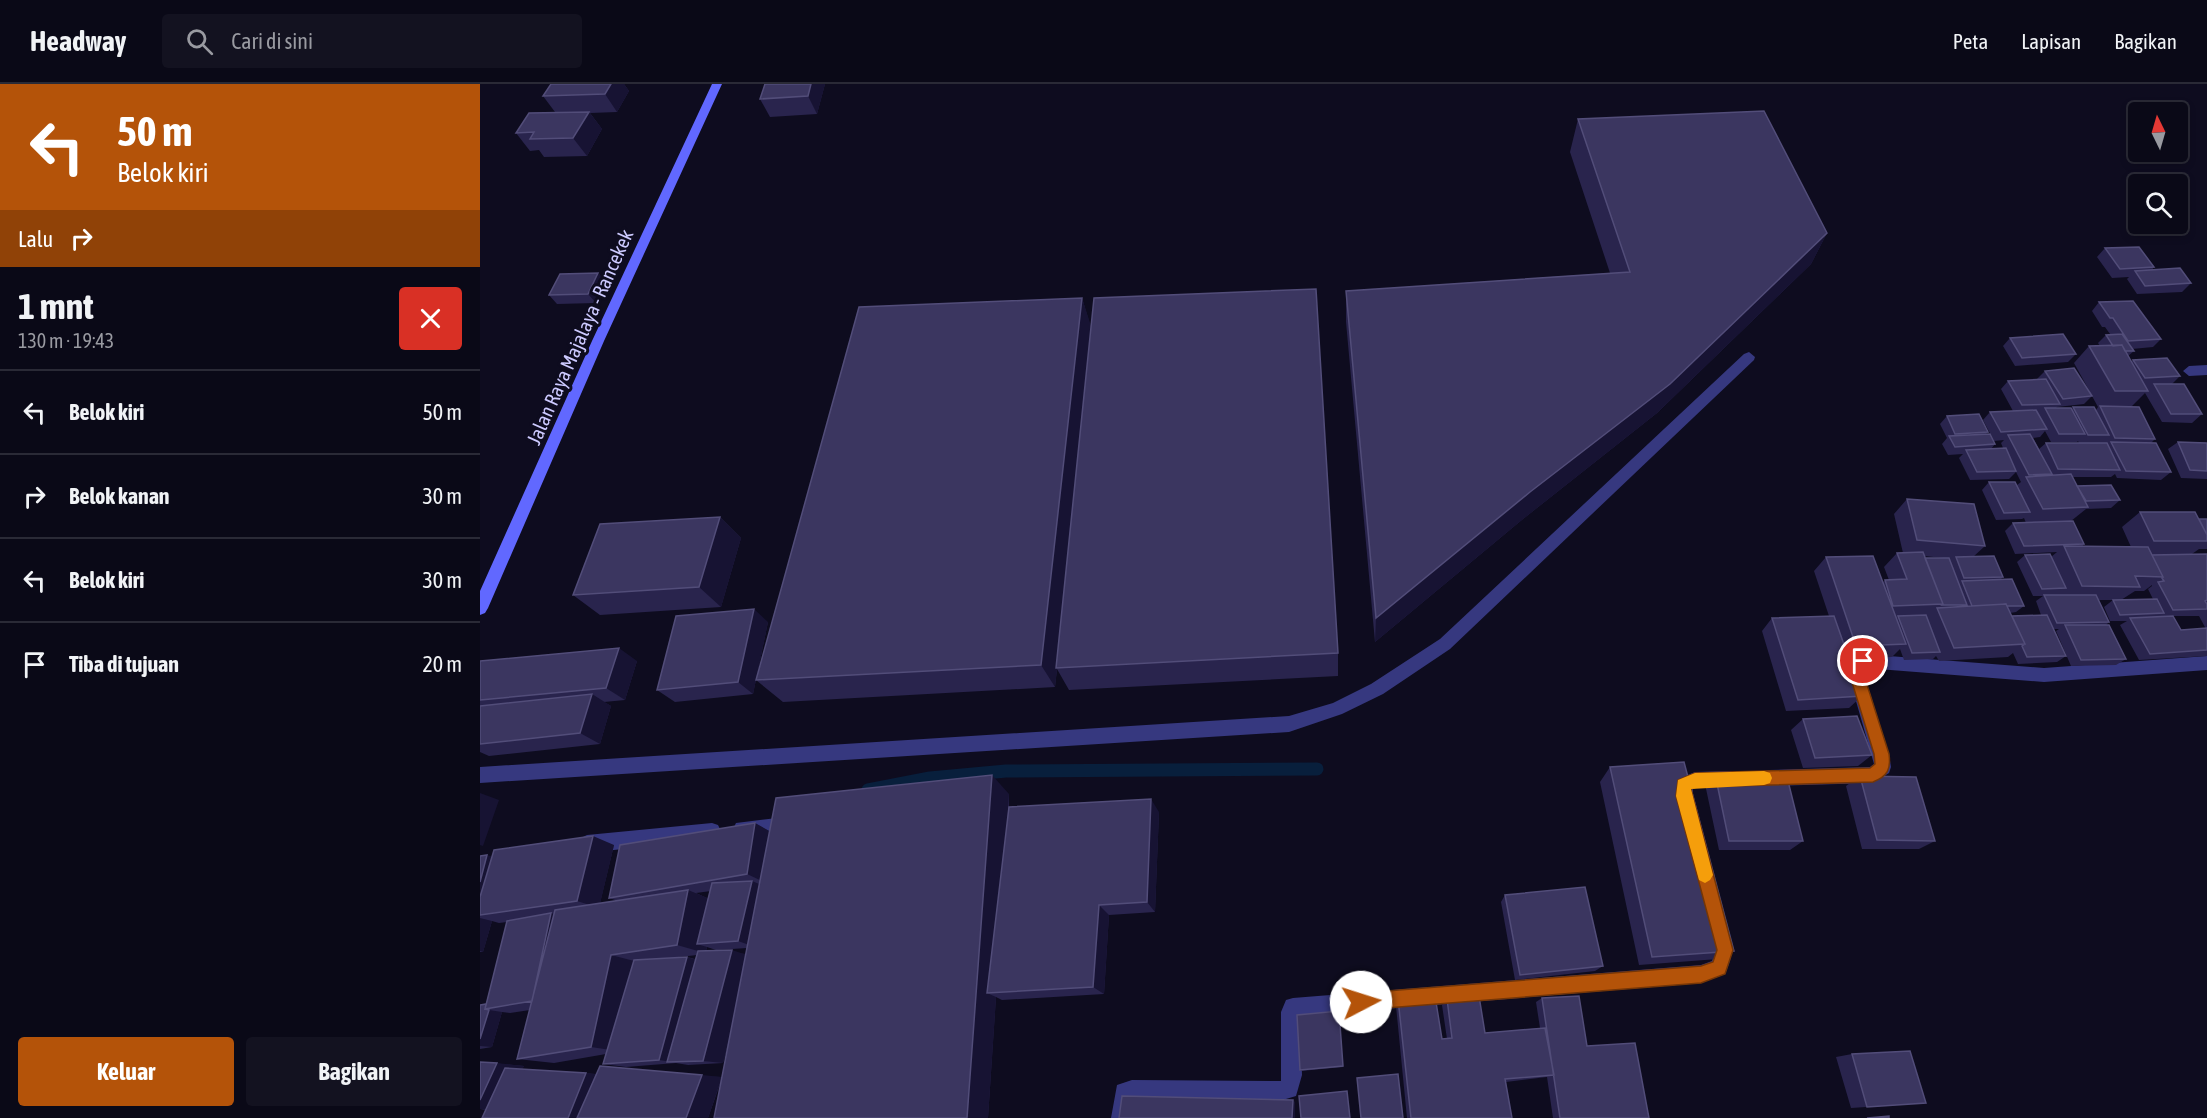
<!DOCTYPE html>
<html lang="id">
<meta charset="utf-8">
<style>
body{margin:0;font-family:"Asap Condensed",sans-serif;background:#131220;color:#f1f3f6;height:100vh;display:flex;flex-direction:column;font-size:22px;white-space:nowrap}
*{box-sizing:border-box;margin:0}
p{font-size:20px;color:#999aa1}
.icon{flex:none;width:33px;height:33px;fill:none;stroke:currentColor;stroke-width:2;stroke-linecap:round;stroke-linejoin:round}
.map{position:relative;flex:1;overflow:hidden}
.sheet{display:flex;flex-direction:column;background:#0a0917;width:480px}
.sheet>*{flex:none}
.top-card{background:#b45309;color:#fff;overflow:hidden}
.needle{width:39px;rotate:355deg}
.buttons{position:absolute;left:1648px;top:18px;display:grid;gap:12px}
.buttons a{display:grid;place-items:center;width:60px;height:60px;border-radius:6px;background:#0a0917;box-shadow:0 3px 9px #0003,0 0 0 2px #2a2a36;font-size:30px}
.pin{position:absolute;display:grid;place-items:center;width:51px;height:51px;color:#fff;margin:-26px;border:3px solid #fff;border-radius:50%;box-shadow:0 2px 6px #0007}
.me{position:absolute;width:66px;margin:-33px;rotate:85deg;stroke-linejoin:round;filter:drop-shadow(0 0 4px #0008)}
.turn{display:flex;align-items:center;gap:21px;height:126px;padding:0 18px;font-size:27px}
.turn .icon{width:78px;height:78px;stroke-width:2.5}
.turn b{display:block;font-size:42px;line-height:51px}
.then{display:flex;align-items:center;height:57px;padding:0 18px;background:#0003;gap:12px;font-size:22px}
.round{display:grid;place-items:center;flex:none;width:63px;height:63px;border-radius:6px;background:#131220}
.headline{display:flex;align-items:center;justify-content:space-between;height:102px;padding:0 18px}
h1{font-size:36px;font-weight:700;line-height:45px}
.button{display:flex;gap:12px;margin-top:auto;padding:12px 18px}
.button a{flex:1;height:69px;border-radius:6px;background:#b45309;color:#fff;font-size:24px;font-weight:700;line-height:69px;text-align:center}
.button a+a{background:#131220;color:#f1f3f6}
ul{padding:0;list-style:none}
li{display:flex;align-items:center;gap:18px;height:84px;padding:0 18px;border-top:2px solid #2a2a36}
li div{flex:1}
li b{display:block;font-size:22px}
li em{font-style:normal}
header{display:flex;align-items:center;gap:36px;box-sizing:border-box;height:84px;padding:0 30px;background:#0a0917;border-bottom:2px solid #2a2a36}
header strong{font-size:28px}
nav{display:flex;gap:33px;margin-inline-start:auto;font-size:21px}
.search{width:420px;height:54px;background:#131220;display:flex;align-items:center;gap:15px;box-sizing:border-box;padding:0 21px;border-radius:6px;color:#999aa1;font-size:22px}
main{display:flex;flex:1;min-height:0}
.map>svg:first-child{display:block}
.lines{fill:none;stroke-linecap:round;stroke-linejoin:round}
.stream{stroke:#081f3c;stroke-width:13}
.service{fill:#36387f;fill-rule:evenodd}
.minor{fill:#36387f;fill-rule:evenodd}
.secondary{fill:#6168ff;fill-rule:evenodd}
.wall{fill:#29244d;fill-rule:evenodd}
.shaded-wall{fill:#171333}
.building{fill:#3b3660;stroke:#524d79;stroke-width:1.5}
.route{fill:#b45309;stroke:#753606;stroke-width:1.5}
.slow{fill:#f59e0b}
.labels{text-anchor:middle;stroke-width:6;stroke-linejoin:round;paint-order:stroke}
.street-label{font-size:20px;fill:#cdcaff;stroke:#0e0c1f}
</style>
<header>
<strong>Headway</strong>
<div class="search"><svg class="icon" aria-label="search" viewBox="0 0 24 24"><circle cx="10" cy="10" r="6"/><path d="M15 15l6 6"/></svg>Cari di sini</div>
<nav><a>Peta</a><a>Lapisan</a><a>Bagikan</a></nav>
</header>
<main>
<section class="sheet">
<div class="top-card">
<div class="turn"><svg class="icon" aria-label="left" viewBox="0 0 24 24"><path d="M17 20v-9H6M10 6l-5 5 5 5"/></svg><div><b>50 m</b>Belok kiri</div></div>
<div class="then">Lalu<svg class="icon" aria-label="right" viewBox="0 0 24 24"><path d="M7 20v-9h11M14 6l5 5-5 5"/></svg></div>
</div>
<div class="headline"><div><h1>1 mnt</h1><p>130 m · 19:43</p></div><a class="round" style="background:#d93025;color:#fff"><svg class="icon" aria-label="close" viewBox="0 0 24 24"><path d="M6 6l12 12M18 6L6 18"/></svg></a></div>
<ul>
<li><svg class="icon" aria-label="left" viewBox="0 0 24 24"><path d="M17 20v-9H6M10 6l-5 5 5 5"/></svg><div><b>Belok kiri</b></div><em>50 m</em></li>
<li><svg class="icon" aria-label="right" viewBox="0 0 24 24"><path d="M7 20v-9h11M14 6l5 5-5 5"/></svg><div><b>Belok kanan</b></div><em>30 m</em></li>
<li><svg class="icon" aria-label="left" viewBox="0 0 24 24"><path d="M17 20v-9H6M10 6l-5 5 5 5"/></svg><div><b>Belok kiri</b></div><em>30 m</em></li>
<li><svg class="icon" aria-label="arrive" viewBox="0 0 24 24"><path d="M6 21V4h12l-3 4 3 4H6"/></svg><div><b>Tiba di tujuan</b></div><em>20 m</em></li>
</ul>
<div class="button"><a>Keluar</a><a>Bagikan</a></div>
</section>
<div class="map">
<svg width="1727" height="1034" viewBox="0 0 1727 1034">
<rect width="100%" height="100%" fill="#0e0c1f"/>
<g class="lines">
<path class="stream" d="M 388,706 L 450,694 L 526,687 L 837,685"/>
<path class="service" d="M 1269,268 L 1275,273 L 1274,276 L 970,565 L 903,610 L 862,630 L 809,648 L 0,699 L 0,683 L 809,632 L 853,619 L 891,600 L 960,555 L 1264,270 Z"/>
<path class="minor" d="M 1727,281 L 1727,291 L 1709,292 L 1703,287 L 1709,282 Z
M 1383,570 L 1564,584 L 1727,572 L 1727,586 L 1564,598 L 1385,584 L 1383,585 L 1384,590 L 1409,670 L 1411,683 L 1409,689 L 1393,699 L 1289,702 L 1283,700 L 1281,694 L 1283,688 L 1289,686 L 1390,683 L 1394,680 L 1366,582 L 1368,577 Z
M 1250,687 L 1256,689 L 1258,695 L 1256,701 L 1250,703 L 1216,704 L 1213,705 L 1211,720 L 1205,722 L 1199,720 L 1196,701 L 1198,695 L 1215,688 Z
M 297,734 L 303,736 L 312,753 L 309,759 L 303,761 L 297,759 L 293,751 L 262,753 L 256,751 L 253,745 L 256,739 Z
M 232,739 L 238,741 L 241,747 L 238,753 L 232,755 L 107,769 L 101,766 L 98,760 L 101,754 L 107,751 Z
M 1242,844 L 1248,847 C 1255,863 1252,874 1245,890 L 1221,899 L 820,932 L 822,991 L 816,1012 L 796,1018 L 653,1016 L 651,1034 L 631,1034 L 637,1001 L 652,996 L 801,997 L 801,928 L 806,916 L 813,914 L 1221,881 L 1232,877 C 1236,864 1232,856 1236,847 Z"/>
<path class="secondary" d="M 232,0 L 242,0 L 124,257 L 8,524 L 5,529 L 0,531 L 0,507 L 112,257 Z"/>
</g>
<path class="wall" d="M 71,0 L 144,0 L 149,7 L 137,28 L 110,29 L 122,45 L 107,72 L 64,73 L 59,66 L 50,67 L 36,49 L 75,28 L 63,12 Z
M 345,0 L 337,30 L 290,33 L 280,15 Z
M 1098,35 L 1347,149 L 1331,180 L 1177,329 L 1043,435 L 895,558 L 866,238 L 866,207 L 1130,189 L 1090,68 Z
M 1625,164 L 1674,183 L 1672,186 L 1711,199 L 1702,208 L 1657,210 L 1647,195 L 1649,193 L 1632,194 L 1617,173 Z
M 118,189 L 126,198 L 116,219 L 77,220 L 69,211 Z
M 602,214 L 611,244 L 858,569 L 858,592 L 589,606 L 577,585 L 575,603 L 303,618 L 276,596 Z
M 1619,218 L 1681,255 L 1673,263 L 1652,265 L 1654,267 L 1648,272 L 1651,278 L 1653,276 L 1700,292 L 1692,300 L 1722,330 L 1712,339 L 1682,338 L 1665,309 L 1651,323 L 1675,355 L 1671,359 L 1691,388 L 1681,396 L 1637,394 L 1635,390 L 1631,393 L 1592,393 L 1597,402 L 1640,416 L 1631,424 L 1606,425 L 1591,437 L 1604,460 L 1602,463 L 1651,463 L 1642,443 L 1660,428 L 1719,435 L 1727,435 L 1727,465 L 1719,465 L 1712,470 L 1727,470 L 1727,572 L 1659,576 L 1640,541 L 1647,537 L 1630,537 L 1624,523 L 1633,516 L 1638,516 L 1619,516 L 1629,538 L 1626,541 L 1646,575 L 1636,581 L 1591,582 L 1576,547 L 1579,545 L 1573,545 L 1586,572 L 1577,578 L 1538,580 L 1533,569 L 1528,573 L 1459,577 L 1456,572 L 1453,575 L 1424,576 L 1420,565 L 1412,573 L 1369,574 L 1382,612 L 1369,624 L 1306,627 L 1282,547 L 1292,534 L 1349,532 L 1334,487 L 1346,473 L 1403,498 L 1405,496 L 1409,496 L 1404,483 L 1417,469 L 1423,469 L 1414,430 L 1427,415 L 1505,462 L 1493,473 L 1523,493 L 1520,496 L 1544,522 L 1536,528 L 1530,529 L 1532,532 L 1561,531 L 1556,517 L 1563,512 L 1553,512 L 1537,478 L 1545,471 L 1571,473 L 1577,468 L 1535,470 L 1525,447 L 1533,439 L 1546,439 L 1544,434 L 1542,435 L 1516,436 L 1502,406 L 1509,398 L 1537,401 L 1541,398 L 1536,388 L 1529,395 L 1490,396 L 1479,374 L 1483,370 L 1468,371 L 1462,360 L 1467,354 L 1460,340 L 1467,332 L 1508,348 L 1506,350 L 1515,360 L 1511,365 L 1523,364 L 1521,359 L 1524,356 L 1514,357 L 1503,336 L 1510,328 L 1533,327 L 1521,305 L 1528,297 L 1558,296 L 1557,295 L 1565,287 L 1610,308 L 1594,279 L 1609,262 L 1620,262 L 1618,259 L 1626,251 L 1630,250 L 1625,243 L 1622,243 L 1612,227 ZM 1612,312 L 1618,323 L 1616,326 L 1593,323 L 1592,325 L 1576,324 L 1577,323 L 1604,320 ZM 1565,347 L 1571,358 L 1597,358 L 1598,357 L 1599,359 L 1566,359 L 1559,365 L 1553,354 L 1560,353 ZM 1444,472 L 1463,474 L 1445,474 ZM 1672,501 L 1672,502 L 1668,505 L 1673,515 L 1641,516 L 1655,507 L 1664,507 ZM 1693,532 L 1719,532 L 1726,545 L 1701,546 Z
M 1530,254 L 1596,270 L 1588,278 L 1535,282 L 1523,262 Z
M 1698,358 L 1727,359 L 1727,395 L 1701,394 L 1688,365 Z
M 240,433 L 261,454 L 241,523 L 120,531 L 93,511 Z
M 288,538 L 273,610 L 195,618 L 177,606 Z
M 0,577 L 157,577 L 145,616 L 124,618 L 131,622 L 120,660 L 9,672 L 0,668 Z
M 1323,635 L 1392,671 L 1378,682 L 1323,684 L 1311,646 Z
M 1130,683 L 1254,867 L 1238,875 L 1159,881 L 1120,698 Z
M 1235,690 L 1323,757 L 1310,766 L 1239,766 L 1225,700 Z
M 1380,692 L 1455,757 L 1439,765 L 1382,765 L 1366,702 Z
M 529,710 L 529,723 L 679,728 L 675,828 L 629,831 L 624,910 L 522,916 L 516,913 L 508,1034 L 234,1034 L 241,997 L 228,1034 L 2,1034 L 6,1026 L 0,1025 L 0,978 L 44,982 L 42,985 L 116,990 L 242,993 L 250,953 L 243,979 L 208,981 L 196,979 L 146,983 L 123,980 L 126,970 L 74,979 L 37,975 L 50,926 L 30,929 L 22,928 L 12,963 L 0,965 L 0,921 L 6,920 L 27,838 L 19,839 L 12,837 L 3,868 L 0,868 L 0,772 L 12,773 L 134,761 L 120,819 L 138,817 L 129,814 L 275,739 L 289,747 ZM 231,807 L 229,815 L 216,809 ZM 227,863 L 236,866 L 267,864 L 266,870 L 226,867 ZM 217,871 L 215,875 L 207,873 L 199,873 Z
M 1025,811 L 1123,882 L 1115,887 L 1035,896 L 1021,818 Z
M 1062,914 L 1107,962 L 1169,1034 L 1073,1034 L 1067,993 L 1026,998 L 1032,1034 L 927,1034 L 916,922 L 918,915 L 962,955 L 967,955 L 962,921 L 967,915 L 1005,949 L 1060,944 L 1056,918 Z
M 1372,970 L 1446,1019 L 1371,1024 L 1356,973 Z
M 863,982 L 863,983 L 821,987 L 820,986 Z"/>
<path class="shaded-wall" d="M 131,0 L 144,0 L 149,7 L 137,28 L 125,10 Z
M 331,0 L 345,0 L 337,30 L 328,12 Z
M 109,28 L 122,45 L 107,72 L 93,54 Z
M 1347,149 L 1331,180 L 1177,329 L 1043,435 L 895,558 L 896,534 L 1050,408 Z
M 118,189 L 126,198 L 116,219 L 108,210 Z
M 602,214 L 612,245 L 576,584 L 577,585 L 575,603 L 561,581 Z
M 240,433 L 261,454 L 241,523 L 219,503 Z
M 274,525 L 288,538 L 273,610 L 258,598 Z
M 139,564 L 157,577 L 145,616 L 126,604 Z
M 112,610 L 131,622 L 120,660 L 100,649 Z
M 512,691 L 529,710 L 517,909 L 507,909 L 516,913 L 508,1034 L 487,1034 Z
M 0,709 L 19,716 L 3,762 L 0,761 Z
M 671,715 L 679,728 L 675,828 L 667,818 Z
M 275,739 L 291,748 L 284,798 L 267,790 Z
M 113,752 L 134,761 L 119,824 L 97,817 Z
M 7,771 L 19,775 L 0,812 L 0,798 Z
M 272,797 L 289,804 L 275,863 L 258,857 Z
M 208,806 L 235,817 L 217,860 L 227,863 L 225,869 L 197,861 Z
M 619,821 L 629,831 L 624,910 L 613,903 Z
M 71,829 L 94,836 L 52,917 Z
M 0,834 L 12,837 L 3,868 L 0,867 Z
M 252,866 L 270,872 L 243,979 L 223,977 Z
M 131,871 L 162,879 L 144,968 L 111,963 Z
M 207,873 L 226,879 L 192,978 L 179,976 Z
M 9,926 L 22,928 L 12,963 L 0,962 L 0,955 Z
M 17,979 L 44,982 L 23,1026 L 0,1025 L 0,1016 Z
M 106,989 L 130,992 L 113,1034 L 88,1034 Z
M 222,991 L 242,993 L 228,1034 L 206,1034 Z
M 813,1016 L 815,1018 L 815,1034 L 812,1034 Z"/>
<path class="building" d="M 71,0 L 131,0 L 125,10 L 63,12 Z
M 285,0 L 331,0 L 328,12 L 280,15 Z
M 1284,27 L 1347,149 L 1190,300 L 1050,408 L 896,534 L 866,207 L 1150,188 L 1098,35 Z
M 109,28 L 93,54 L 50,55 L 54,48 L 36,49 L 49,29 Z
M 1659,163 L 1674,183 L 1640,185 L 1625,164 Z
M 1700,184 L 1711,199 L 1665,202 L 1655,187 Z
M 118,189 L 108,210 L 69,211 L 80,190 Z
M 836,205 L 858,569 L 576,584 L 614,214 Z
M 602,214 L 561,581 L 276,596 L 379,223 Z
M 1653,217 L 1681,255 L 1648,257 L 1633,234 L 1630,234 L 1619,218 Z
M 1583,250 L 1596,270 L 1542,274 L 1530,254 Z
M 1642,250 L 1654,267 L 1645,267 L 1642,261 L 1633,262 L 1626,251 Z
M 1642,261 L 1668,307 L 1635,307 L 1609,262 Z
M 1687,274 L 1700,292 L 1665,294 L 1653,276 Z
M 1594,284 L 1612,312 L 1583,315 L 1565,287 Z
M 1566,295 L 1580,320 L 1542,321 L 1528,297 Z
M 1674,300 L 1704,300 L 1722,330 L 1691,330 Z
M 1620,322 L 1659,323 L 1675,355 L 1635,354 Z
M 1593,323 L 1614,323 L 1629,351 L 1608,351 Z
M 1565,324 L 1591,324 L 1605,350 L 1579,350 Z
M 1556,326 L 1567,345 L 1521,348 L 1510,328 Z
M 1499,330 L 1508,348 L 1475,350 L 1467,332 Z
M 1510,350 L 1515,360 L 1475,363 L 1469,352 Z
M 1550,350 L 1572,390 L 1549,391 L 1528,351 Z
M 1631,358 L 1676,359 L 1691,388 L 1646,387 Z
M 1698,358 L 1727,359 L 1727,387 L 1710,386 Z
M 1566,359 L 1627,359 L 1640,386 L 1578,385 Z
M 1526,364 L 1536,387 L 1497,388 L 1486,366 Z
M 1591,390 L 1608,423 L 1563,425 L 1546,393 Z
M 1509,398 L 1535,398 L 1550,428 L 1524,429 Z
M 1631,401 L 1640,416 L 1606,417 L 1597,402 Z
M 1427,415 L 1494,420 L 1505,462 L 1437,456 Z
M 1660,428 L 1715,428 L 1727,451 L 1727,457 L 1674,457 Z
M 240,433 L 219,503 L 93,511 L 120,440 Z
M 1719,435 L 1727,435 L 1727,451 Z
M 1593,437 L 1604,460 L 1544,462 L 1533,439 Z
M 1584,462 L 1668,463 L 1683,493 L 1655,492 L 1660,503 L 1602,502 Z
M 1443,468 L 1463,520 L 1413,522 L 1405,496 L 1427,495 L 1417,469 Z
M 1570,470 L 1586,504 L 1562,505 L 1545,471 Z
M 1727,470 L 1727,516 L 1725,517 L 1727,520 L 1727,525 L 1693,526 L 1678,498 L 1684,497 L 1682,494 L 1683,493 L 1672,471 Z
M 1393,472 L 1426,560 L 1376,562 L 1346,473 Z
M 1514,472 L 1523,493 L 1484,494 L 1476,473 Z
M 1445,474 L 1469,474 L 1487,521 L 1462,521 L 1463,520 Z
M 1532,495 L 1544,522 L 1527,522 L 1526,520 L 1492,522 L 1482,497 Z
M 1564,511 L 1616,511 L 1629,538 L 1577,539 Z
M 1677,515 L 1684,529 L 1640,531 L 1633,516 Z
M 1526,520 L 1545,560 L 1474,564 L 1457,524 Z
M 274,525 L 258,598 L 177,606 L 196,532 Z
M 1446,531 L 1460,568 L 1432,569 L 1418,532 Z
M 1567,531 L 1586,572 L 1547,573 L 1542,562 L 1545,560 L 1532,532 Z
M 1354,532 L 1382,612 L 1318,616 L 1292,534 Z
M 1693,532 L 1701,546 L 1727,544 L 1727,566 L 1670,570 L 1650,534 Z
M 1585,541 L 1629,541 L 1646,575 L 1601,576 Z
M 139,564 L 126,604 L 0,616 L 0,577 Z
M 112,610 L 100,649 L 0,660 L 0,622 Z
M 1377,632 L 1392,671 L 1335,674 L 1323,635 Z
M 1204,678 L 1254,867 L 1172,873 L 1130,683 Z
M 1306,689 L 1323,757 L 1249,757 L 1235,690 Z
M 512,691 L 487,1034 L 234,1034 L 296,714 Z
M 1380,692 L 1436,693 L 1455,757 L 1397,756 Z
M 671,715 L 667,818 L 619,821 L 613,903 L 507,909 L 529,723 Z
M 275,739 L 267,790 L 129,814 L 140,761 Z
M 113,752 L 97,817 L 0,831 L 0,813 L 14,766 Z
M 7,771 L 0,798 L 0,772 Z
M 272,797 L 258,857 L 217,860 L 232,799 Z
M 1105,803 L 1123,882 L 1040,891 L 1025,811 Z
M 208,806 L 197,861 L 131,871 L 111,963 L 37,975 L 75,826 Z
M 71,829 L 52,917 L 5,925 L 27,837 Z
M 252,866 L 223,977 L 187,978 L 218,867 Z
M 207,873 L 179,976 L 123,980 L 154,876 Z
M 955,912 L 962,955 L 972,954 L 967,915 L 999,912 L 1005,949 L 1065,944 L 1074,991 L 1025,995 L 1032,1034 L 931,1034 L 918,915 Z
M 1099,912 L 1107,962 L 1155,959 L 1169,1034 L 1080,1034 L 1062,914 Z
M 6,920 L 5,925 L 9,926 L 0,955 L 0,921 Z
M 859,927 L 863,982 L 820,986 L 817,931 Z
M 1430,967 L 1446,1019 L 1387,1023 L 1372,970 Z
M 0,978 L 17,979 L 0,1016 Z
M 120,982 L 222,991 L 206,1034 L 97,1034 Z
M 25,984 L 106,989 L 88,1034 L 2,1034 Z
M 918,990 L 923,1034 L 881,1034 L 877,994 Z
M 867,1007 L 870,1034 L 821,1034 L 819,1012 Z
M 642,1012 L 813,1016 L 812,1034 L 639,1034 Z
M 1409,1032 L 1409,1034 L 1387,1034 Z"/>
<path class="route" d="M 1383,571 L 1388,573 L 1390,577 L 1388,582 L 1382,585 L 1409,670 C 1411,685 1408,692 1393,698 L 1216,703 L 1211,705 L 1253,866 L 1245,890 L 1221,899 L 881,926 L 875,924 L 873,918 L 875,912 L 881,909 L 1221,882 L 1233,878 L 1237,866 L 1196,712 L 1198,696 L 1215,689 L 1390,684 L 1395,680 L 1394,670 L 1367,582 L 1369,577 Z"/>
<path class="slow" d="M 1284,687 L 1290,689 L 1292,694 L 1290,699 L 1284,701 L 1211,705 L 1233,791 L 1230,796 L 1225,799 L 1219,796 L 1196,712 L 1198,696 L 1215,689 Z"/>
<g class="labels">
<g class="street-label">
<text transform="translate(100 253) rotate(-66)" y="7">Jalan Raya Majalaya - Rancekek</text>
</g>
</g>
</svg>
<div class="buttons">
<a><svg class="needle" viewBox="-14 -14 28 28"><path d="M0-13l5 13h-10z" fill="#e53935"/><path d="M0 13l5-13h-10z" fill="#999aa1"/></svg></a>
<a><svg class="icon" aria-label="search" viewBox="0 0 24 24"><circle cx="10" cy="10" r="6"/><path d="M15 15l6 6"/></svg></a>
</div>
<div class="pin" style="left:1383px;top:577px;background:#d93025"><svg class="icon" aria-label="arrive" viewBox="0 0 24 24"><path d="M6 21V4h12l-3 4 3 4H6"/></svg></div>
<svg class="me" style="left:881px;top:918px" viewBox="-20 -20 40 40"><circle r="19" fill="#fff"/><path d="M0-13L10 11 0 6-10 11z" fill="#b45309"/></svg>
</div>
</main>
